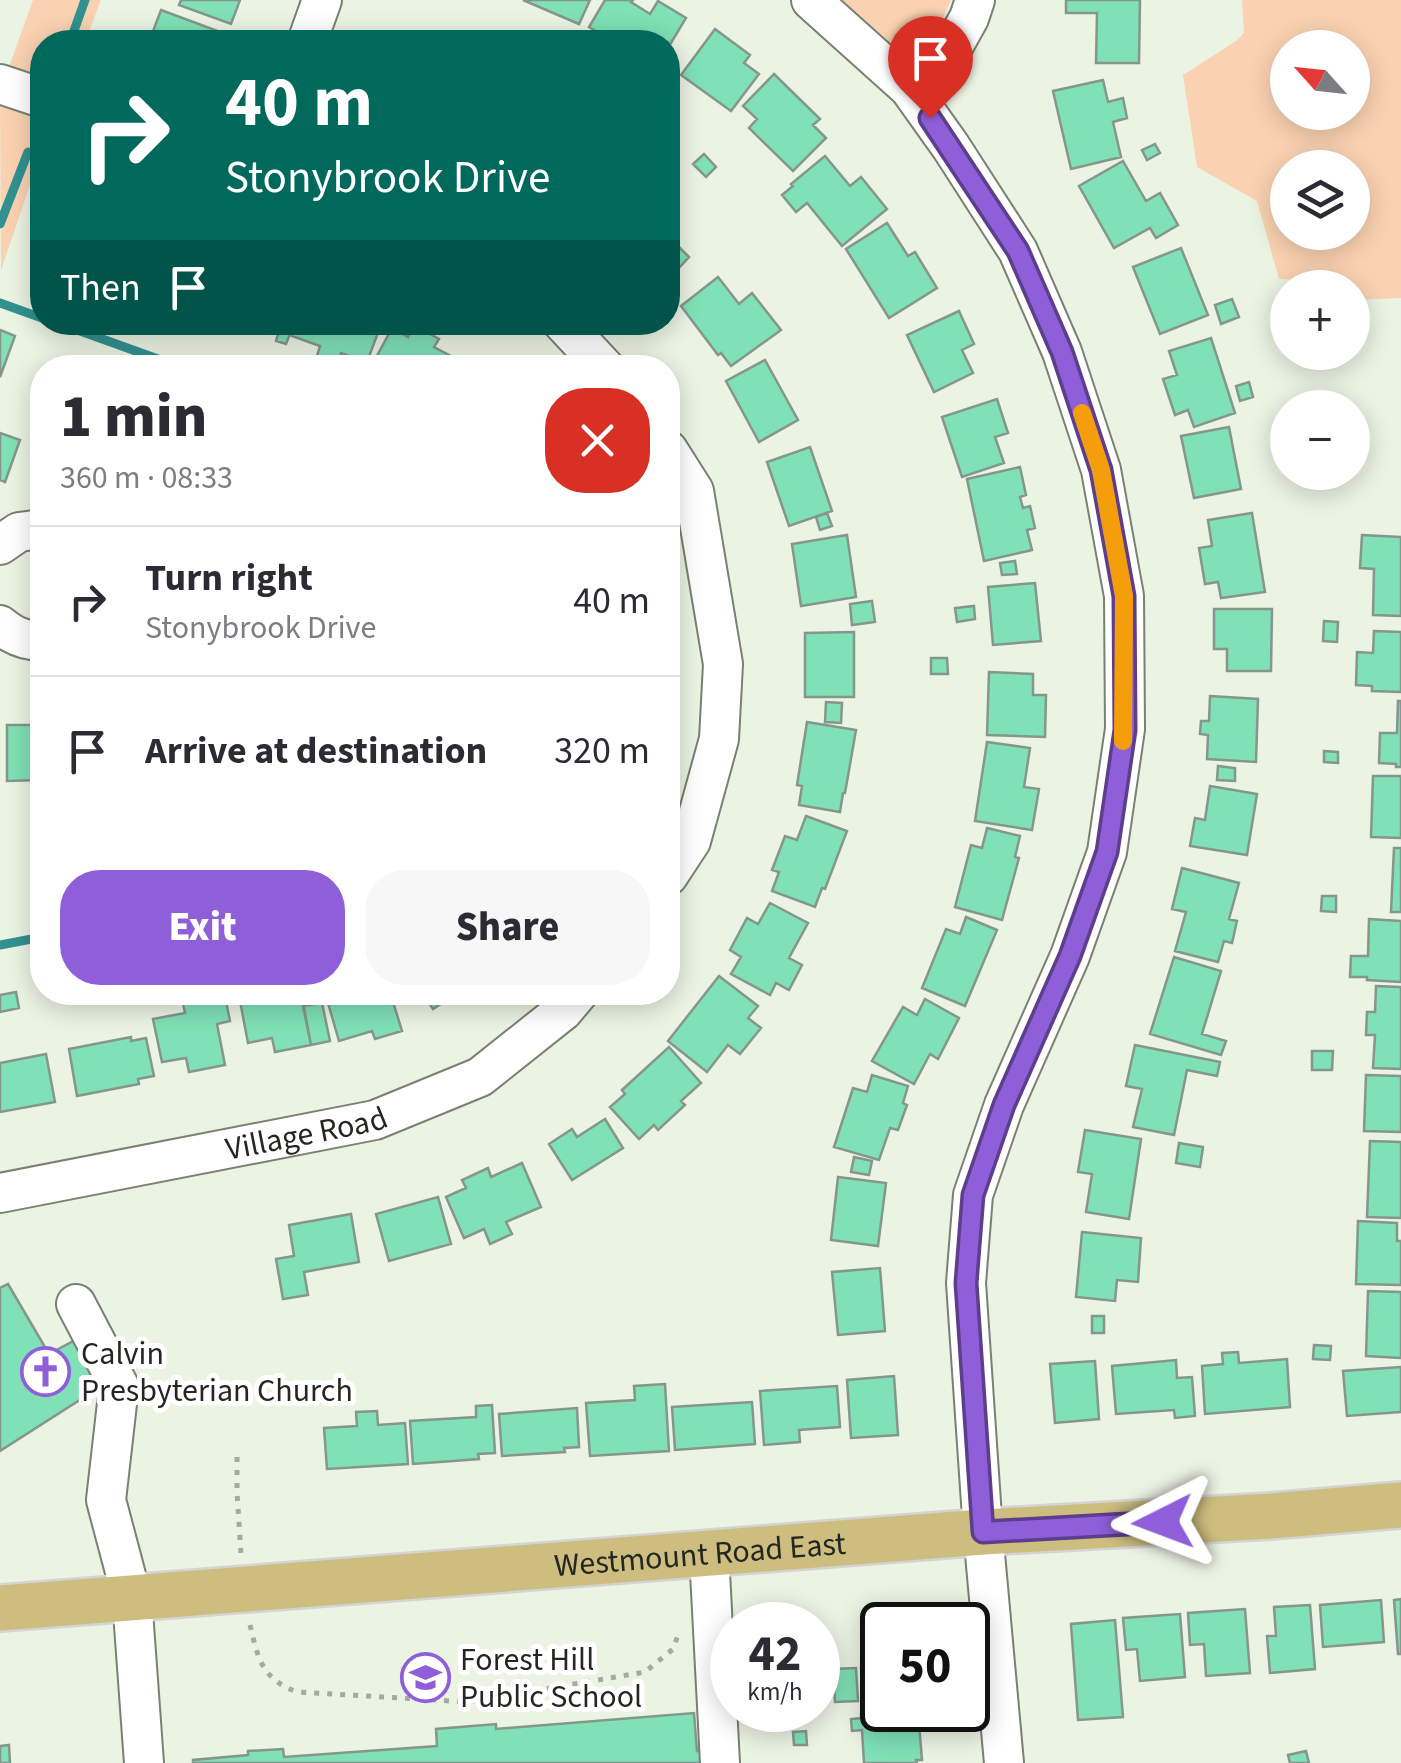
<!DOCTYPE html>
<meta charset="utf-8">
<style>
body{margin:0;font-family:"Source Sans 3",sans-serif;background:#f7f7f7;color:#2b2b33;height:100vh;display:flex;flex-direction:column;font-size:38px;white-space:nowrap}
*{box-sizing:border-box;margin:0}
p{font-size:32px;color:#7c7c81}
.icon{flex:none;width:55px;height:55px;fill:none;stroke:currentColor;stroke-width:2;stroke-linecap:round;stroke-linejoin:round}
.map{position:relative;flex:1;overflow:hidden}
.sheet{position:absolute;left:30px;top:355px;width:650px;height:650px;display:flex;flex-direction:column;background:#fff;border-radius:40px;box-shadow:0 5px 25px #0003}
.sheet>*{flex:none}
.hud{position:absolute;left:30px;top:30px;width:650px;height:305px;border-radius:40px;box-shadow:0 5px 25px #0003;background:#00695c;color:#fff;overflow:hidden}
.needle{width:65px;rotate:297deg}
.tools{position:absolute;left:1270px;top:30px;display:grid;gap:20px}
.tools a{display:grid;place-items:center;width:100px;height:100px;border-radius:50%;background:#fff;box-shadow:0 5px 25px #0003;font-size:50px}
.speed{position:absolute;left:710px;top:1602px;display:flex;gap:20px;font-size:50px;font-weight:700;text-align:center}
.speed>*{display:grid;place-content:center;width:130px;height:130px;border-radius:50%;background:#fff;box-shadow:0 5px 25px #0003;line-height:1}
.speed small{font-size:25px;font-weight:400}
.speed .limit{border:5px solid #111;border-radius:15px;background:#fff;color:#111}
.pin{position:absolute;display:grid;place-items:center;width:85px;height:85px;color:#fff;margin:-102px -42px;border-radius:50% 50% 50% 0;rotate:-45deg;box-shadow:0 0 10px #0007}
.pin .icon{rotate:45deg}
.me{position:absolute;width:110px;margin:-55px;rotate:267deg;stroke-linejoin:round;filter:drop-shadow(0 0 8px #0008)}
.turn{display:flex;align-items:center;gap:35px;height:210px;padding:0 30px;font-size:45px}
.turn .icon{width:130px;height:130px;stroke-width:2.5}
.turn b{display:block;font-size:70px;line-height:85px}
.then{display:flex;align-items:center;height:95px;padding:0 30px;background:#0003;gap:20px;font-size:38px}
.round{display:grid;place-items:center;flex:none;width:105px;height:105px;border-radius:40px;background:#f7f7f7}
.headline{display:flex;align-items:center;justify-content:space-between;height:170px;padding:0 30px}
h1{font-size:60px;font-weight:800;line-height:75px}
.action{display:flex;gap:20px;margin-top:auto;padding:20px 30px}
.action a{flex:1;height:115px;border-radius:40px;background:#8e5fd9;color:#fff;font-size:40px;font-weight:800;line-height:115px;text-align:center}
.action a+a{background:#f7f7f7;color:#2b2b33}
ul{padding:0;list-style:none}
li{display:flex;align-items:center;gap:30px;height:150px;padding:0 30px;border-top:2px solid #e1e1e2}
li div{flex:1}
li b{display:block;font-size:38px}
li em{font-style:normal}
.map>svg:first-child{display:block}
.green{fill:#fad2b1;fill-rule:evenodd}
.lines{fill:none;stroke-linecap:round;stroke-linejoin:round}
.stream{stroke:#319191;stroke-width:9}
.building{fill:#7fe1b5;stroke:#85968e;stroke-width:2.5}
.minor-casing{stroke:#798172;stroke-width:42}
.major-casing{stroke:#d3d4d3;stroke-width:50}
.path{stroke:#a4ab9e;stroke-width:5;stroke-dasharray:5 8;stroke-linecap:butt}
.minor{stroke:#fff;stroke-width:38}
.major{stroke:#cdbe7f;stroke-width:45}
.route-casing{stroke:#5c3e8d;stroke-width:25}
.route{stroke:#8e5fd9;stroke-width:18}
.slow{stroke:#f59e0b;stroke-width:18}
.labels{text-anchor:middle;stroke-width:10;stroke-linejoin:round;paint-order:stroke}
.street-label{font-size:32px;fill:#242721;stroke:#fff}
.poi-label{font-size:32px;fill:#242721;stroke:#fff;text-anchor:start}
</style>
<div class="map">
<svg width="1401" height="1763" viewBox="0 0 1401 1763">
<rect width="100%" height="100%" fill="#ebf3e3"/>
<path class="green" d="M 33,0 L 101,0 L 85,42 L 42,42 L 42,150 L 1,270 L 0,92 Z
M 836,0 L 951,0 L 931,43 L 906,49 L 888,44 Z
M 1242,0 L 1401,0 L 1401,298 L 1353,300 L 1352,288 L 1302,287 L 1300,280 L 1279,279 L 1257,201 L 1197,167 L 1183,75 L 1236,41 L 1244,33 ZM 1288,48 L 1352,48 L 1352,112 L 1288,112 ZM 1288,168 L 1352,168 L 1352,232 L 1288,232 Z"/>
<g class="lines">
<path class="stream" d="M 70,42 L 85,0
M 0,224 L 28,152
M 0,303 L 42,318
M 55,322 L 183,368
M 0,945 L 42,937"/>
</g>
<path class="building" d="M 181,0 L 240,0 L 231,24 L 179,5 Z
M 523,0 L 590,0 L 579,24 Z
M 605,0 L 633,0 L 631,2 L 650,14 L 658,1 L 686,18 L 668,48 L 668,42 L 615,42 L 589,27 Z
M 1066,0 L 1140,0 L 1139,63 L 1096,63 L 1097,13 L 1066,13 Z
M 161,10 L 231,36 L 229,42 L 149,42 Z
M 715,29 L 750,55 L 744,63 L 759,74 L 731,111 L 681,75 Z
M 774,74 L 820,119 L 813,125 L 826,138 L 793,171 L 749,128 L 757,119 L 743,106 Z
M 1103,80 L 1108,102 L 1123,98 L 1127,118 L 1113,122 L 1121,157 L 1071,169 L 1053,91 Z
M 1155,144 L 1160,153 L 1147,160 L 1142,150 Z
M 704,154 L 716,167 L 706,177 L 693,164 Z
M 825,156 L 850,186 L 861,177 L 887,209 L 842,246 L 807,203 L 796,212 L 782,195 L 793,186 L 791,184 Z
M 1123,161 L 1146,201 L 1160,193 L 1178,225 L 1156,238 L 1150,228 L 1114,248 L 1079,186 Z
M 887,223 L 908,256 L 915,252 L 937,288 L 889,318 L 846,249 Z
M 668,236 L 689,257 L 668,280 Z
M 1181,248 L 1208,315 L 1160,334 L 1133,267 Z
M 718,277 L 739,304 L 752,293 L 781,330 L 731,366 L 721,353 L 718,355 L 681,306 Z
M 1232,299 L 1239,317 L 1221,324 L 1215,305 Z
M 959,311 L 974,344 L 962,350 L 973,373 L 934,392 L 907,335 Z
M 265,322 L 287,322 L 285,329 L 291,331 L 286,344 L 276,341 L 280,328 Z
M 297,322 L 382,322 L 367,362 L 341,353 L 338,363 L 317,356 L 320,346 L 292,336 Z
M 414,325 L 439,339 L 434,347 L 464,363 L 461,368 L 371,367 L 392,328 L 408,337 Z
M 0,330 L 15,336 L 0,377 Z
M 1211,338 L 1235,413 L 1194,427 L 1188,410 L 1175,415 L 1163,379 L 1177,375 L 1169,351 Z
M 765,360 L 798,420 L 759,442 L 726,381 Z
M 1249,382 L 1253,397 L 1240,401 L 1236,386 Z
M 997,399 L 1008,433 L 995,437 L 1004,463 L 962,477 L 942,417 Z
M 1229,427 L 1241,489 L 1194,498 L 1181,436 Z
M 0,433 L 20,440 L 5,482 L 0,480 Z
M 810,447 L 832,511 L 789,526 L 767,462 Z
M 1020,467 L 1026,495 L 1020,497 L 1023,508 L 1030,506 L 1035,528 L 1027,530 L 1032,550 L 984,561 L 967,479 Z
M 827,513 L 832,526 L 820,530 L 816,517 Z
M 1252,513 L 1265,592 L 1221,598 L 1218,582 L 1205,584 L 1199,548 L 1212,546 L 1208,520 Z
M 847,535 L 856,597 L 801,606 L 792,544 Z
M 1362,535 L 1401,537 L 1401,616 L 1373,615 L 1374,569 L 1360,568 Z
M 1015,561 L 1017,574 L 1002,575 L 1000,563 Z
M 1035,583 L 1041,641 L 993,645 L 988,587 Z
M 872,601 L 875,622 L 852,625 L 850,604 Z
M 974,606 L 975,619 L 957,622 L 955,608 Z
M 1214,609 L 1272,609 L 1271,671 L 1227,671 L 1227,649 L 1214,649 Z
M 1324,621 L 1338,622 L 1337,642 L 1323,641 Z
M 1374,631 L 1401,632 L 1401,692 L 1372,691 L 1372,686 L 1356,685 L 1357,652 L 1373,653 Z
M 854,632 L 854,697 L 805,697 L 805,633 Z
M 931,658 L 947,658 L 948,674 L 931,674 Z
M 989,672 L 1033,674 L 1033,695 L 1046,695 L 1045,737 L 987,735 Z
M 1210,696 L 1258,699 L 1256,762 L 1207,759 L 1208,735 L 1200,734 L 1201,721 L 1209,721 Z
M 1398,701 L 1401,701 L 1401,767 L 1396,767 L 1396,764 L 1379,763 L 1380,733 L 1397,733 Z
M 826,702 L 842,703 L 841,723 L 825,722 Z
M 807,722 L 856,730 L 845,793 L 843,793 L 840,812 L 799,805 L 802,786 L 797,785 Z
M 7,725 L 42,725 L 42,780 L 7,781 Z
M 987,742 L 1030,748 L 1024,787 L 1039,789 L 1032,830 L 975,821 Z
M 1324,751 L 1338,752 L 1338,763 L 1324,762 Z
M 1218,766 L 1235,768 L 1235,781 L 1217,780 Z
M 1373,776 L 1401,776 L 1401,838 L 1371,837 Z
M 1210,786 L 1257,794 L 1247,855 L 1190,846 L 1195,818 L 1205,820 Z
M 806,816 L 847,831 L 825,889 L 822,888 L 815,907 L 772,891 L 779,872 L 772,870 L 785,836 L 797,840 Z
M 987,828 L 1020,836 L 1015,857 L 1019,858 L 1002,920 L 955,907 L 971,845 L 982,848 Z
M 1394,848 L 1401,848 L 1401,912 L 1391,912 Z
M 1182,868 L 1239,883 L 1229,919 L 1237,921 L 1232,943 L 1224,941 L 1218,962 L 1175,951 L 1186,912 L 1172,909 Z
M 1322,896 L 1336,896 L 1336,912 L 1321,911 Z
M 770,903 L 808,923 L 789,958 L 802,965 L 789,990 L 776,983 L 770,995 L 731,974 L 741,957 L 730,950 L 747,918 L 758,924 Z
M 966,917 L 997,930 L 965,1006 L 922,988 L 946,929 L 960,934 Z
M 1369,919 L 1401,921 L 1401,982 L 1367,980 L 1367,977 L 1350,977 L 1351,956 L 1368,956 Z
M 1174,957 L 1221,971 L 1202,1034 L 1226,1041 L 1221,1055 L 1150,1034 Z
M 719,976 L 758,1006 L 748,1018 L 761,1028 L 740,1054 L 728,1045 L 707,1072 L 668,1041 Z
M 1376,986 L 1401,987 L 1401,1069 L 1373,1068 L 1375,1035 L 1366,1035 L 1367,1012 L 1375,1012 Z
M 16,992 L 19,1008 L 0,1012 L 0,995 Z
M 282,992 L 301,992 L 311,1045 L 275,1052 L 272,1038 L 248,1043 L 240,1001 Z
M 337,992 L 390,992 L 402,1031 L 375,1039 L 372,1031 L 339,1041 L 326,996 Z
M 422,992 L 459,992 L 433,1009 Z
M 211,993 L 213,1003 L 226,1001 L 230,1021 L 217,1024 L 225,1065 L 189,1072 L 186,1058 L 162,1062 L 153,1019 L 185,1013 L 182,999 Z
M 925,999 L 959,1018 L 938,1059 L 930,1054 L 914,1084 L 872,1061 L 903,1007 L 917,1015 Z
M 322,1003 L 330,1041 L 311,1045 L 303,1006 Z
M 131,1037 L 131,1041 L 146,1038 L 154,1076 L 138,1079 L 139,1084 L 77,1096 L 69,1049 Z
M 1135,1045 L 1220,1062 L 1217,1076 L 1187,1070 L 1174,1135 L 1133,1127 L 1142,1089 L 1126,1086 Z
M 669,1047 L 701,1083 L 681,1101 L 685,1105 L 658,1130 L 654,1125 L 639,1139 L 610,1107 L 625,1094 L 622,1090 Z
M 1312,1051 L 1333,1051 L 1332,1070 L 1312,1070 Z
M 46,1054 L 55,1102 L 0,1112 L 0,1063 Z
M 872,1075 L 908,1086 L 903,1103 L 907,1105 L 898,1130 L 890,1128 L 879,1160 L 834,1147 L 853,1088 L 867,1092 Z
M 1366,1075 L 1401,1076 L 1401,1132 L 1364,1131 Z
M 605,1119 L 623,1148 L 572,1180 L 549,1144 L 572,1129 L 577,1137 Z
M 1085,1130 L 1141,1139 L 1129,1219 L 1086,1212 L 1092,1174 L 1078,1172 Z
M 1370,1141 L 1401,1142 L 1401,1218 L 1367,1217 Z
M 1179,1143 L 1203,1147 L 1200,1167 L 1176,1163 Z
M 854,1157 L 872,1161 L 869,1175 L 851,1172 Z
M 522,1163 L 541,1207 L 506,1222 L 512,1234 L 490,1244 L 484,1229 L 464,1238 L 446,1197 L 466,1188 L 462,1180 L 488,1168 L 491,1177 Z
M 838,1177 L 886,1183 L 878,1246 L 831,1240 Z
M 438,1197 L 451,1244 L 389,1261 L 376,1214 Z
M 351,1214 L 359,1262 L 304,1272 L 308,1295 L 283,1299 L 276,1259 L 294,1256 L 289,1225 Z
M 1358,1221 L 1397,1223 L 1397,1241 L 1401,1241 L 1401,1285 L 1356,1284 Z
M 1082,1232 L 1141,1238 L 1138,1282 L 1117,1280 L 1115,1301 L 1076,1297 Z
M 880,1268 L 885,1331 L 838,1335 L 832,1272 Z
M 8,1284 L 49,1354 L 77,1339 L 100,1387 L 0,1451 L 0,1288 Z
M 1368,1291 L 1401,1292 L 1401,1358 L 1366,1356 Z
M 1092,1316 L 1104,1316 L 1104,1333 L 1092,1333 Z
M 1314,1345 L 1331,1346 L 1330,1360 L 1313,1359 Z
M 1238,1352 L 1239,1363 L 1287,1359 L 1290,1407 L 1205,1414 L 1202,1366 L 1223,1364 L 1222,1353 Z
M 1176,1360 L 1177,1378 L 1192,1377 L 1195,1416 L 1175,1418 L 1174,1410 L 1116,1414 L 1112,1366 Z
M 1095,1361 L 1099,1419 L 1055,1423 L 1050,1364 Z
M 1401,1367 L 1401,1412 L 1347,1416 L 1343,1371 Z
M 894,1376 L 898,1435 L 851,1438 L 847,1380 Z
M 665,1384 L 669,1451 L 590,1456 L 586,1403 L 635,1400 L 634,1386 Z
M 837,1386 L 840,1427 L 799,1430 L 800,1442 L 764,1445 L 760,1391 Z
M 752,1402 L 755,1444 L 675,1450 L 672,1407 Z
M 492,1405 L 495,1453 L 478,1454 L 479,1459 L 413,1464 L 410,1421 L 476,1417 L 476,1406 Z
M 577,1408 L 579,1447 L 564,1448 L 565,1452 L 502,1456 L 499,1414 Z
M 377,1411 L 378,1425 L 405,1423 L 408,1464 L 327,1469 L 324,1428 L 357,1426 L 356,1412 Z
M 1401,1599 L 1401,1654 L 1398,1654 L 1394,1600 Z
M 1381,1600 L 1384,1642 L 1323,1647 L 1320,1605 Z
M 1310,1605 L 1315,1669 L 1270,1673 L 1267,1636 L 1276,1636 L 1274,1607 Z
M 1245,1609 L 1250,1673 L 1206,1676 L 1204,1644 L 1190,1645 L 1188,1613 Z
M 1180,1614 L 1185,1677 L 1140,1681 L 1137,1649 L 1126,1650 L 1123,1618 Z
M 1115,1620 L 1123,1717 L 1078,1720 L 1071,1624 Z
M 882,1636 L 882,1701 L 872,1702 L 870,1683 L 863,1684 L 861,1668 L 869,1667 L 866,1638 Z
M 856,1668 L 858,1701 L 835,1702 L 833,1669 Z
M 918,1711 L 922,1760 L 916,1760 L 917,1763 L 864,1763 L 862,1730 L 852,1731 L 851,1719 L 861,1718 L 861,1715 Z
M 694,1713 L 697,1751 L 703,1750 L 704,1762 L 698,1763 L 193,1763 L 193,1760 L 248,1755 L 248,1751 L 283,1749 L 284,1757 L 437,1746 L 436,1729 L 496,1724 L 496,1729 Z
M 806,1731 L 807,1745 L 794,1745 L 793,1732 Z
M 9,1745 L 10,1763 L 0,1763 L 0,1746 Z
M 1306,1751 L 1309,1763 L 1290,1763 L 1288,1755 Z"/>
<g class="lines">
<defs>
<g id="minor">
<path d="M 811,0 L 909,88 L 951,147 L 1018,251 L 1062,352 L 1101,470 L 1124,596 L 1125,729 L 1107,852 L 1070,956 L 1004,1105 L 973,1195 L 966,1283 L 983,1532 L 1004,1763"/>
<path d="M 307,42 L 322,0"/>
<path d="M 0,84 L 42,98"/>
<path d="M 909,88 L 949,54 L 969,18 L 975,0"/>
<path d="M 562,322 L 605,368"/>
<path d="M 668,450 L 694,491 L 723,664 L 719,739 L 691,841 L 668,876"/>
<path d="M 0,545 L 19,532 L 42,529"/>
<path d="M 0,625 C 13,636 25,641 42,641"/>
<path id="s1" d="M 0,1193 L 375,1120 L 480,1077 L 563,1011 L 579,992"/>
<path d="M 76,1304 L 119,1386 L 106,1500 L 132,1598 L 144,1763"/>
<path d="M 709,1553 L 720,1763"/>
</g>
<g id="major">
<path id="s2" d="M 0,1608 L 983,1532 L 1271,1516 L 1401,1505"/>
</g>
</defs>
<use href="#minor" class="minor-casing"/>
<use href="#major" class="major-casing"/>
<path class="path" d="M 237,1457 L 237,1492 L 241,1554
M 250,1625 C 258,1659 262,1679 297,1692 L 468,1702 L 645,1672 L 673,1649 L 678,1635"/>
<use href="#minor" class="minor"/>
<use href="#major" class="major"/>
</g>
<g class="lines">
<defs>
<path id="route" d="M 930,118 L 1018,251 L 1062,352 L 1101,470 L 1124,596 L 1125,730 L 1107,852 L 1070,956 L 1004,1105 L 973,1195 L 966,1283 L 983,1532 L 1163,1522"/>
</defs>
<use href="#route" class="route-casing"/>
<use href="#route" class="route"/>
<path class="slow" d="M 1082,413 L 1101,470 L 1124,596 L 1123,741"/>
</g>
<defs>
<symbol id="church-ring" viewBox="-11 -11 22 22"><circle r="9.5" fill="#fff" stroke="#8e5fd9" stroke-width="1.5"/><path d="M-1.2-6h2.4v3.5h3.3v2.4h-3.3V6h-2.4V-.1h-3.3v-2.4h3.3Z" fill="#8e5fd9"/></symbol>
<symbol id="school-ring" viewBox="-11 -11 22 22"><circle r="9.5" fill="#fff" stroke="#8e5fd9" stroke-width="1.5"/><path d="M0-5L7-2L0 1L-7-2ZM-4 1L0 2.5L4 1V4Q0 6-4 4Z" fill="#8e5fd9"/></symbol>
</defs>
<g fill-rule="evenodd">
<use href="#church-ring" x="18" y="1344" width="55" height="55"/>
<use href="#school-ring" x="398" y="1650" width="55" height="55"/>
</g>
<g class="labels">
<g class="street-label">
<text dy="11" stroke="none"><textPath href="#s1" startOffset="312">Village Road</textPath></text>
<text dy="11" stroke="none"><textPath href="#s2" startOffset="702">Westmount Road East</textPath></text>
</g>
<g class="poi-label">
<text x="81" y="1364">Calvin<tspan x="81" dy="37">Presbyterian Church</tspan></text>
<text x="460" y="1670">Forest Hill<tspan x="460" dy="37">Public School</tspan></text>
</g>
</g>
</svg>
<div class="tools">
<a><svg class="needle" viewBox="-14 -14 28 28"><path d="M0-13l5 13h-10z" fill="#e53935"/><path d="M0 13l5-13h-10z" fill="#7c7c81"/></svg></a>
<a><svg class="icon" aria-label="layers" viewBox="0 0 24 24"><path d="M12 4l9 5-9 5-9-5zM3 14l9 5 9-5"/></svg></a>
<a>+</a>
<a>−</a>
</div>
<div class="speed"><div>42<small>km/h</small></div><div class="limit">50</div></div>
<div class="pin" style="left:930px;top:118px;background:#d93025"><svg class="icon" aria-label="arrive" viewBox="0 0 24 24"><path d="M6 21V4h12l-3 4 3 4H6"/></svg></div>
<svg class="me" style="left:1163px;top:1522px" viewBox="-20 -20 40 40"><path d="M0-17L14 15 0 8-14 15z" fill="#8e5fd9" stroke="#fff" stroke-width="4"/></svg>
<div class="hud">
<div class="turn"><svg class="icon" aria-label="right" viewBox="0 0 24 24"><path d="M7 20v-9h11M14 6l5 5-5 5"/></svg><div><b>40 m</b>Stonybrook Drive</div></div>
<div class="then">Then<svg class="icon" aria-label="arrive" viewBox="0 0 24 24"><path d="M6 21V4h12l-3 4 3 4H6"/></svg></div>
</div>
<section class="sheet">
<div class="headline"><div><h1>1 min</h1><p>360 m · 08:33</p></div><a class="round" style="background:#d93025;color:#fff"><svg class="icon" aria-label="close" viewBox="0 0 24 24"><path d="M6 6l12 12M18 6L6 18"/></svg></a></div>
<ul>
<li><svg class="icon" aria-label="right" viewBox="0 0 24 24"><path d="M7 20v-9h11M14 6l5 5-5 5"/></svg><div><b>Turn right</b><p>Stonybrook Drive</p></div><em>40 m</em></li>
<li><svg class="icon" aria-label="arrive" viewBox="0 0 24 24"><path d="M6 21V4h12l-3 4 3 4H6"/></svg><div><b>Arrive at destination</b></div><em>320 m</em></li>
</ul>
<div class="action"><a>Exit</a><a>Share</a></div>
</section>
</div>
